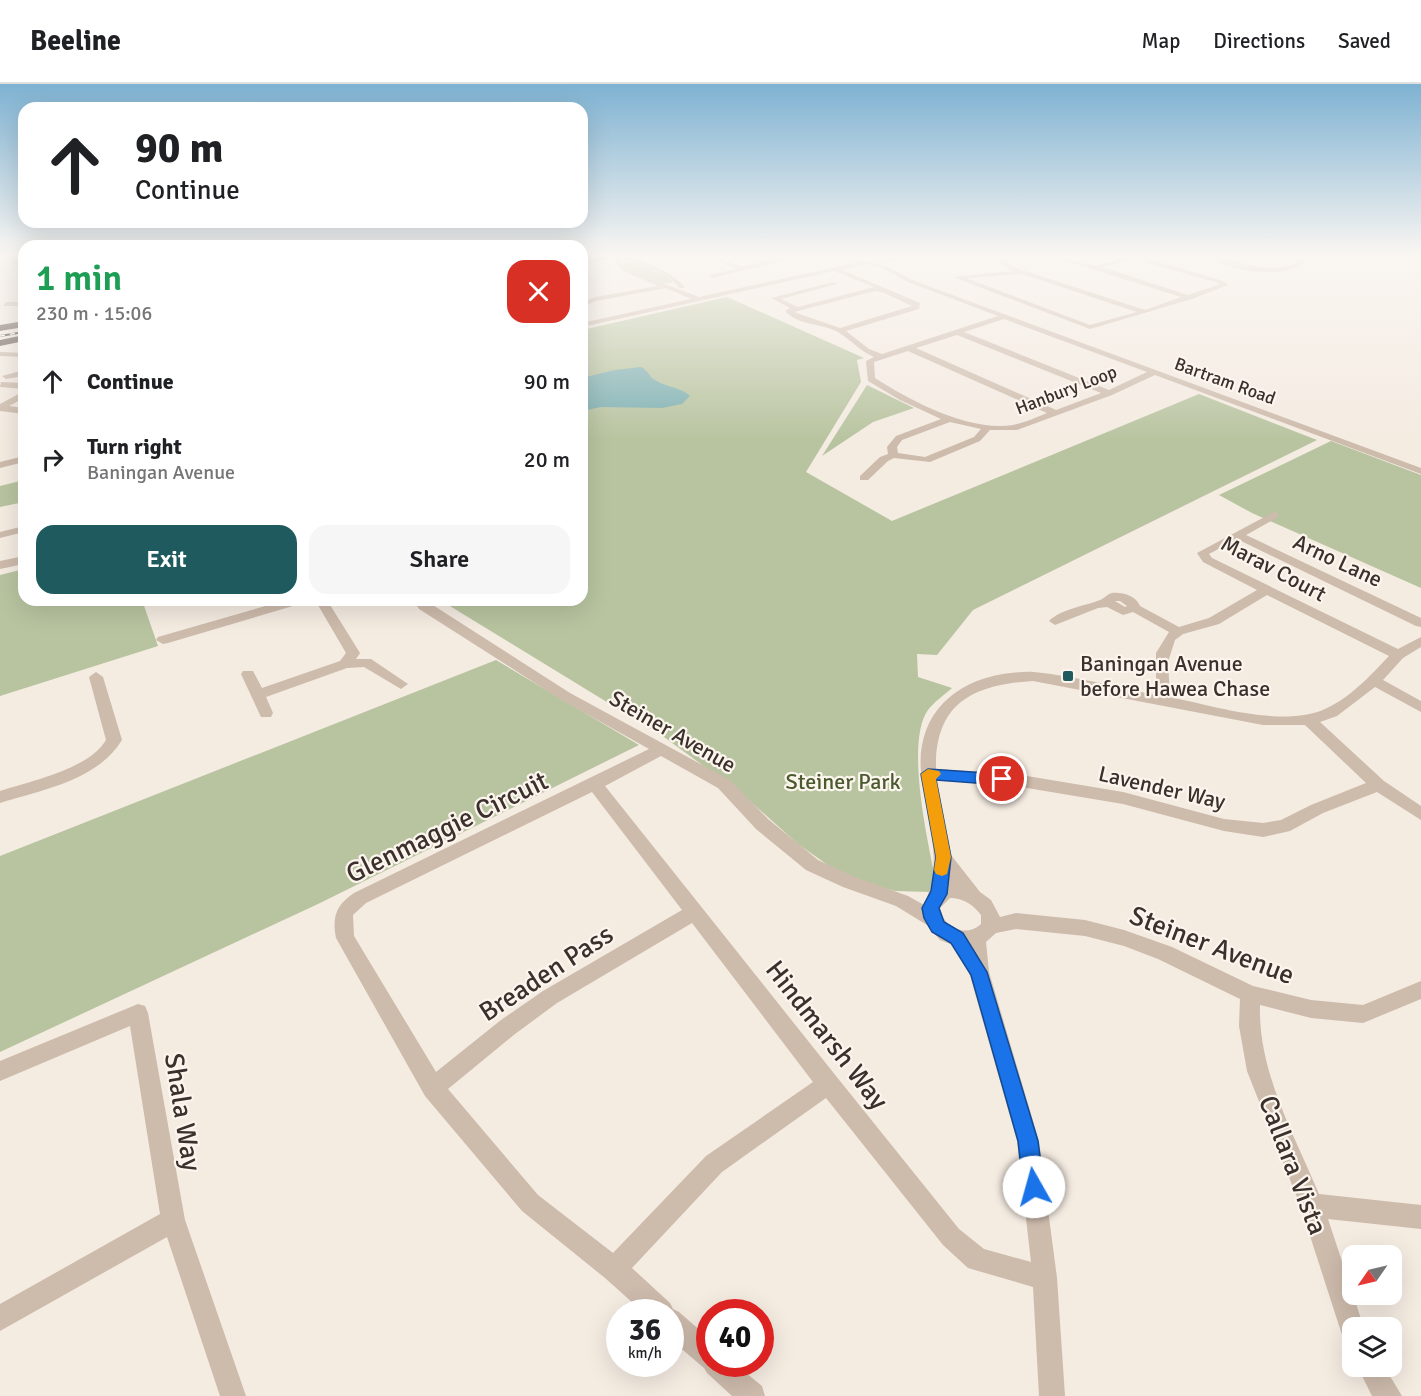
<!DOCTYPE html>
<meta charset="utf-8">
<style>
body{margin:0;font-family:Signika,sans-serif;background:#f6f6f6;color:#202124;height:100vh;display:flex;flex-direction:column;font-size:22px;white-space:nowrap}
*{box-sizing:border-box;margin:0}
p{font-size:20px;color:#757577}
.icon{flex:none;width:33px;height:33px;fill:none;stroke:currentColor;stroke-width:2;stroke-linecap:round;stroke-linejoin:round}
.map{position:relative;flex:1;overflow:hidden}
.details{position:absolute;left:18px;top:156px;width:570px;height:366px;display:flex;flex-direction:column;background:#fff;border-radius:18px;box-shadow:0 6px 24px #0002}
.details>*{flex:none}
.banner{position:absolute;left:18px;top:18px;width:570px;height:126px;border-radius:18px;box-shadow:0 6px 24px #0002;background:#fff;color:#202124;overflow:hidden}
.needle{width:39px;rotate:236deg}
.buttons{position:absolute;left:1342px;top:1161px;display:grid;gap:12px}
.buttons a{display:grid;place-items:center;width:60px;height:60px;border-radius:12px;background:#fff;box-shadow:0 6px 24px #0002;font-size:30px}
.speed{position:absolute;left:606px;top:1215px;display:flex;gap:12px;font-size:30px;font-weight:700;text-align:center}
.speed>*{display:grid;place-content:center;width:78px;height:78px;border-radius:50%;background:#fff;box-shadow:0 6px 24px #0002;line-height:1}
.speed small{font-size:15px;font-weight:400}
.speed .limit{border:9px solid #d22;background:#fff;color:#111}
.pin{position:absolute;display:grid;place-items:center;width:51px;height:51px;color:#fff;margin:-26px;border:3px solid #fff;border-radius:50%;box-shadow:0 2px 6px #0007}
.me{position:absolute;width:66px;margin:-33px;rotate:353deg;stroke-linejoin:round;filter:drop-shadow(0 0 4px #0008)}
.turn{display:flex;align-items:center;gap:21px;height:126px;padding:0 18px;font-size:27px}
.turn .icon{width:78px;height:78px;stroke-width:2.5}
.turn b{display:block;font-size:42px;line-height:51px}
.round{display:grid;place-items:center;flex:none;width:63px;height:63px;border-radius:18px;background:#f6f6f6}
.overview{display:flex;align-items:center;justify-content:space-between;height:102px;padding:0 18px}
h1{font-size:36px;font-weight:600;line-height:45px;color:#1e9e55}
.primary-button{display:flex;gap:12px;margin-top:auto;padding:12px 18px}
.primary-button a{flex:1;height:69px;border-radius:18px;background:#1f5a5e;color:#fff;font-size:24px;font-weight:600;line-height:69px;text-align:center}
.primary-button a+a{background:#f6f6f6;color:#202124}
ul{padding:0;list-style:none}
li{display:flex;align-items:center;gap:18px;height:78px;padding:0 18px}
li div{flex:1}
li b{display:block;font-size:22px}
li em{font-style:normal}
header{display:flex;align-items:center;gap:36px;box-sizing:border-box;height:84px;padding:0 30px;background:#fff;border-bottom:2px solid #e0e0e0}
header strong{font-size:28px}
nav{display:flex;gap:33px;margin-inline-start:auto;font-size:21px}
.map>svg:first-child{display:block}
.green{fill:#b8c4a0}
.water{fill:#7fb0b2}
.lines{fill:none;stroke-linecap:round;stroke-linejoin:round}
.minor{fill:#cdbbac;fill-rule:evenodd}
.highway{fill:#5c4a42;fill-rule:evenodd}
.rail-casing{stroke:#3b302b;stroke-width:2}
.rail{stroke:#fbf5ee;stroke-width:1.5;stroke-dasharray:5;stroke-linecap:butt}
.route{fill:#1a73e8;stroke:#114b97;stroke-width:1.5}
.slow{fill:#f59e0b}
.poi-dot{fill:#1f5a5e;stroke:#fbf5ee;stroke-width:2}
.labels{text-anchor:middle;stroke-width:4.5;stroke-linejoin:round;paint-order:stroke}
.far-street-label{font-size:18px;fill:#3b302b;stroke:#fbf5ee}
.street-label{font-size:22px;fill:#3b302b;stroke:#fbf5ee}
.poi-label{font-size:22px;fill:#3b302b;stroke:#fbf5ee;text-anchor:start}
.park-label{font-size:22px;fill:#4a5a2e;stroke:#fbf5ee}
.near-street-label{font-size:27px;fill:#3b302b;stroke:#fbf5ee}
</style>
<header>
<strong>Beeline</strong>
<nav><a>Map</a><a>Directions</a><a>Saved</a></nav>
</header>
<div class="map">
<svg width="1421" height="1312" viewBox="0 0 1421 1312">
<rect width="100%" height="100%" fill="#f4ebe1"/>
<path class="green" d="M 629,178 L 669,193 L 673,198 C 659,203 629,192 623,179 Z
M 727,213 L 864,274 L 857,276 L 861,298 L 806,388 L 892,437 L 1199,310 L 1317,356 L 973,526 L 937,571 L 917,570 L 918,593 L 952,604 C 944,611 934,618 928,626 C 905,658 928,759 936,798 L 930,808 L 895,807 L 867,799 L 832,784 L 798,760 L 742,710 L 664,653 L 440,516 L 582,516 L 582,246 Z
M 867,301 L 914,324 L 873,338 L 822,372 Z
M 1331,357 L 1421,391 L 1421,504 L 1252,429 L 1219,411 Z
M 24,396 L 24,418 L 0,423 L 0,402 Z
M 24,485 L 24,516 L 142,516 L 158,562 L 0,612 L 0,491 Z
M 496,576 L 639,661 L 318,820 L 0,968 L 0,772 Z"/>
<path class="water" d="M 641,283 C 648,286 649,293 655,296 C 667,304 679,302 690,312 L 682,320 L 662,324 L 601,323 L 582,327 L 582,294 L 615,286 Z"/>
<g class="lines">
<path class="minor" d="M 12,172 L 18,172 L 17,178 L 24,184 L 24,189 L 12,179 Z
M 606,172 C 633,172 665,182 684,202 L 684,204 L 680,204 L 669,193 L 618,173 L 627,185 L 636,189 L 699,213 L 863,177 L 886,182 L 912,196 L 1421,384 L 1421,390 L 1155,291 L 1112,311 L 1017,346 L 990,346 L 980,357 L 930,378 L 894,374 L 888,377 L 868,396 L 860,396 L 860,392 L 880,373 L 888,370 L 887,363 L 896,352 L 941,335 L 900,316 L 868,297 L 866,277 L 874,273 C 860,267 851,256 838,248 C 822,239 798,242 785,227 L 790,224 L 771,214 L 834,198 L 837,200 L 781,215 L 798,223 L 874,203 L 834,187 L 582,243 L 582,239 L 691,215 L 666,204 L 596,217 L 582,223 L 582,218 L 595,213 L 658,202 L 623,187 L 612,175 L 582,180 L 582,176 ZM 865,180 L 882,184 L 908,198 L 998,232 L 882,270 L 869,265 L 846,247 L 919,225 L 920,219 L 842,186 ZM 875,207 L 884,209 L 912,222 L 840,244 L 794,228 ZM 1004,235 L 1147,288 L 1109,306 L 964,248 ZM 957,251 L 1101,309 L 1056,326 L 916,264 ZM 908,267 L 1047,329 C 1037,333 1024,339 1013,341 C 969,348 911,317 875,294 L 874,278 ZM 950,338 L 981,345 L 974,353 L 925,373 L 898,369 L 897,363 L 902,356 Z
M 707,172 C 720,172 731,182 744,182 C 760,181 782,168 793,174 L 712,194 L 710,191 L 737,185 Z
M 903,172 L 920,172 L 884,178 L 881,176 Z
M 988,172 L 995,172 L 1019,185 L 1145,226 L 1181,213 L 1050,172 C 1065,172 1082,182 1097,181 C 1111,179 1124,172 1139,172 L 1223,197 L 1228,201 L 1192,215 L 1090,245 L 953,193 L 1013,187 ZM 1133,175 L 1219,199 L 1220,200 L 1188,211 L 1102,183 ZM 1022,190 L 1137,228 L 1090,241 L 966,194 Z
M 1203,172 C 1236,171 1266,196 1299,177 L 1287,172 L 1296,172 L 1307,177 C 1282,197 1229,187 1203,172 Z
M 6,218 L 24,218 L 24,222 L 3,222 Z
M 0,268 L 24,269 L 24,273 L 0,272 Z
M 24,286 L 24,292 L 6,295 L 2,292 Z
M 1,298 L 24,299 L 24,305 L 0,303 Z
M 24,307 L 24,314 L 9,322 L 24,324 L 24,330 L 0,327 L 0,320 Z
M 24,372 L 24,378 L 0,384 L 0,378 Z
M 1274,428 L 1278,429 L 1278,433 L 1246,451 L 1421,534 L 1421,543 L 1416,542 L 1237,455 L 1209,470 L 1212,474 L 1398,565 L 1421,553 L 1421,563 L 1403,574 L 1383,596 L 1421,617 L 1421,628 L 1375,603 L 1337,632 L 1320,638 L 1384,697 L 1421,722 L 1421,736 L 1377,708 L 1323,729 L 1290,747 L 1263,753 L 1224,747 L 1123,720 L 1021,703 L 937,696 L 951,771 L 980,808 L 991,816 L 1000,833 L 1016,829 L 1085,836 L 1124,846 L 1172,863 L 1253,902 L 1311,916 L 1363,921 L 1421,897 L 1421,915 L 1363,939 L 1311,934 L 1260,921 C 1258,988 1294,1050 1319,1110 L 1421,1121 L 1421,1145 L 1328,1135 L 1364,1244 L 1353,1244 L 1353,1261 L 1344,1257 L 1300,1121 L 1247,987 L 1239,942 L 1240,915 L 1158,875 L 1124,862 L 1085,852 L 1016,845 L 996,849 L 986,858 L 989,888 L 1039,1057 L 1057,1194 L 1065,1312 L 1039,1312 L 1033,1203 L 968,1184 L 943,1161 L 826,1014 L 722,1088 L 632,1184 L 670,1219 L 673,1225 L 679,1228 L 710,1255 L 710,1280 L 735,1280 L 762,1302 L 765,1312 L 732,1312 L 707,1289 L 704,1284 L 670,1255 L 670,1228 L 643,1228 L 605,1194 L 522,1127 L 425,1012 L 336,854 C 332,833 336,821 354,809 L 649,665 L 560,615 L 419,525 L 413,516 L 425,516 L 570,609 L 730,696 L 768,735 L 818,776 L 855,793 L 908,812 L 924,821 C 944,779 928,738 922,696 C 913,639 947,599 1003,590 C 1013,589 1024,587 1034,588 C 1075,592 1116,603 1156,611 L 1156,569 L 1169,548 L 1133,528 L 1123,531 L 1107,523 L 1098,524 L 1055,541 L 1049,537 C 1061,525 1085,522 1100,516 C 1105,514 1107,510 1112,509 C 1123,508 1136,512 1140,522 L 1179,543 L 1209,534 L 1257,506 L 1203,478 L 1197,469 ZM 1267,511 L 1389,572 C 1371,591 1350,614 1325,625 C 1283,644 1214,622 1170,613 L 1168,578 L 1175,556 L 1183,550 L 1219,540 ZM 1115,517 L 1120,517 L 1127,522 L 1125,523 ZM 1033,597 L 1263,641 L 1305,641 L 1366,699 L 1311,721 L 1281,736 L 1263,739 L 1224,735 L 1123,708 L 1021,691 L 936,685 C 935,618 974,601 1033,597 ZM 661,672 L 718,704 L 756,745 L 806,786 L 843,803 L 896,822 L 927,841 L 940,856 L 958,863 L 967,864 L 969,888 L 1017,1057 L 1031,1178 L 984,1165 L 959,1145 L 836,992 L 605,702 ZM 592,708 L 682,826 L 543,907 L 501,936 L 436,988 L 354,852 L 353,831 L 366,819 ZM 950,814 C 963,814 974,821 981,831 L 981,840 C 966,854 943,844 940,824 ZM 692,839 L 813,998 L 706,1072 L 613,1169 L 538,1111 L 448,1005 L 515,950 L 557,919 Z
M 24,442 L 24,448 L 0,454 L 0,448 Z
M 24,472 L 24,480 L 0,485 L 0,477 Z
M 286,516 L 305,516 L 303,519 L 168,559 L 163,560 L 156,556 L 158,553 Z
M 315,516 L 327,516 L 360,569 L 356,575 L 371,575 L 408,600 L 401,605 L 364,583 L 347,584 L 266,613 L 273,629 L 271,633 L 261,633 L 241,590 L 243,587 L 253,587 L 262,604 L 340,577 L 346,569 Z
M 96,588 L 103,593 L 122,656 C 98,696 42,706 0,719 L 0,707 C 31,697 89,685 106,656 L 89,593 Z
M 138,920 L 145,922 L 148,929 L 185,1136 L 246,1312 L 220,1312 L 167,1153 L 0,1247 L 0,1220 L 160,1130 L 130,942 L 0,997 L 0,977 Z
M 1357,1282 L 1384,1282 L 1402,1312 L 1372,1312 Z"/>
<path class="highway" d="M 24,237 L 24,243 L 0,247 L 0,241 Z
M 24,251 L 24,257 L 0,262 L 0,256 Z"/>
<defs>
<path id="rail" d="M 0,252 L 24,248"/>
</defs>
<use href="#rail" class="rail-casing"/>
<use href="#rail" class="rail"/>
</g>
<linearGradient id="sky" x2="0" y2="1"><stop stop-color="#7eb2d2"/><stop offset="0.48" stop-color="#faf6f2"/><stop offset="1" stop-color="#faf6f2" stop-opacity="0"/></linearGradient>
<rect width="1421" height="356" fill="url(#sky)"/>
<path class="route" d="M 928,685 L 1002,690 L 1009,695 L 1002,701 L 936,696 L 951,773 L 947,810 L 939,824 L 944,838 L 963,849 L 987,888 L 1038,1057 L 1044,1103 L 1041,1110 L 1034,1113 L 1026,1110 L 1023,1103 L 1018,1057 L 971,891 L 951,859 L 932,848 L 924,834 L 922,824 L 931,807 L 936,773 L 921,690 Z"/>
<path class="slow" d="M 928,685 L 939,687 L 941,690 L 936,695 L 951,773 L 947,790 L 942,792 L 936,790 L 934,786 L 936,773 L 921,690 Z"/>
<rect class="poi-dot" x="1062" y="586" width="12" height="12" rx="3"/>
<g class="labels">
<g class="far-street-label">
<text transform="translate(1225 297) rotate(20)" y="6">Bartram Road</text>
<text transform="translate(1066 306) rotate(-21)" y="6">Hanbury Loop</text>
</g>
<g class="street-label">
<text transform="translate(1338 476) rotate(25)" y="8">Arno Lane</text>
<text transform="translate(1274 484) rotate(28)" y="8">Marav Court</text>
<text transform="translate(673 647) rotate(30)" y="8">Steiner Avenue</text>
<text transform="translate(1162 703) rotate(13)" y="8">Lavender Way</text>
</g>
<g class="poi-label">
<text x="1080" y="587">Baningan Avenue<tspan x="1080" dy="25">before Hawea Chase</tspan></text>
</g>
<g class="park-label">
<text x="843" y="705">Steiner Park</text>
</g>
<g class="near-street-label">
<text transform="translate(447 743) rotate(-26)" y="9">Glenmaggie Circuit</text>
<text transform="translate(1212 861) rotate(21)" y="9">Steiner Avenue</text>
<text transform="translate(546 889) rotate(-33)" y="9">Breaden Pass</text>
<text transform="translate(827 951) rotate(52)" y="9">Hindmarsh Way</text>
<text transform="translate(183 1028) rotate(81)" y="9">Shala Way</text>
<text transform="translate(1293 1081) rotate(69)" y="9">Callara Vista</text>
</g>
</g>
</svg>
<div class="buttons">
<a><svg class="needle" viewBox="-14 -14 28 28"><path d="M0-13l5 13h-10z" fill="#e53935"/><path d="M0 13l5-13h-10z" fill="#757577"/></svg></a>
<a><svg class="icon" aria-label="layers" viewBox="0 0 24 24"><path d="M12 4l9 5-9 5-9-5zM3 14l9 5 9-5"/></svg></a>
</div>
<div class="speed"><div>36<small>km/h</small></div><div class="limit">40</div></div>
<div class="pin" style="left:1002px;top:695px;background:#d93025"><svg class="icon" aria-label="arrive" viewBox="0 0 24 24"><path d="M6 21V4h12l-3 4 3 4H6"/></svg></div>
<svg class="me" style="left:1034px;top:1103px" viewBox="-20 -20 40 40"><circle r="19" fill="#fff"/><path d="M0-13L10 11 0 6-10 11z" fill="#1a73e8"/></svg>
<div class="banner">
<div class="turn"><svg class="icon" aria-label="ahead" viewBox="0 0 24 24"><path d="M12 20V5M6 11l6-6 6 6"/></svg><div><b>90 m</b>Continue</div></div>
</div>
<section class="details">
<div class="overview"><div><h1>1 min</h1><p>230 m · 15:06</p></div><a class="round" style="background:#d93025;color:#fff"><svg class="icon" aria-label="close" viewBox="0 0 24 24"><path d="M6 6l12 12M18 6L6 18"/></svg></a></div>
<ul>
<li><svg class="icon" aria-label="ahead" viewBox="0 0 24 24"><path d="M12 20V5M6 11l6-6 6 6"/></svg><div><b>Continue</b></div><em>90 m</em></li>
<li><svg class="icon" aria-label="right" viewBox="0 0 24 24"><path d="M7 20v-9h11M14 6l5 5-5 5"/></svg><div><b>Turn right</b><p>Baningan Avenue</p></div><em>20 m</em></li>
</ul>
<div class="primary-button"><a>Exit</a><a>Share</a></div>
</section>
</div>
